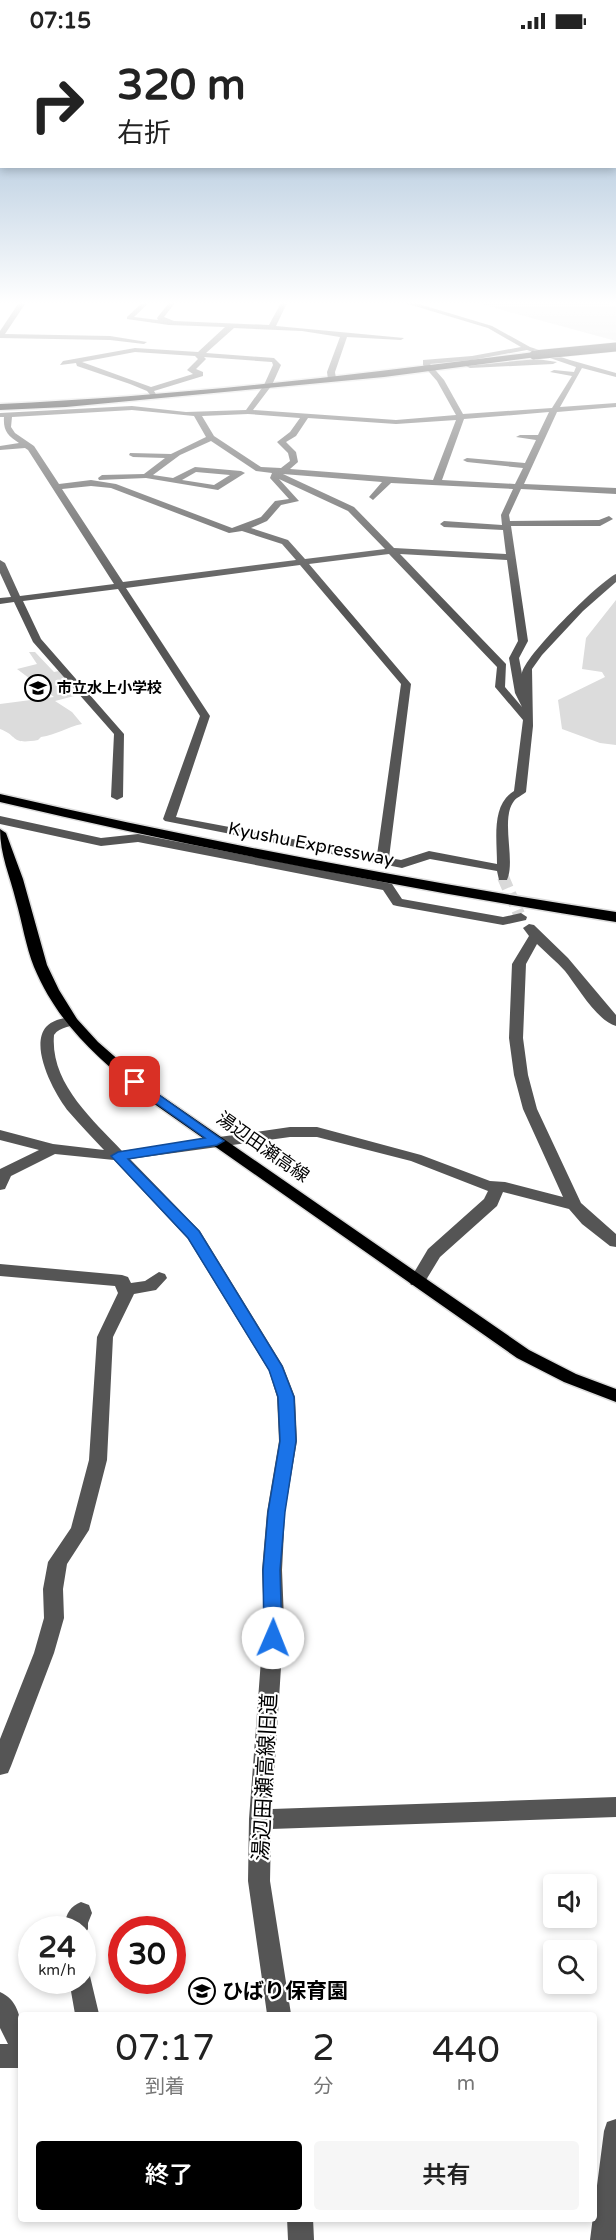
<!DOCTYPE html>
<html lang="ja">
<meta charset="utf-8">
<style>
body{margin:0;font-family:"Varela Round","Noto Sans JP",sans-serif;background:#f6f6f6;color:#222;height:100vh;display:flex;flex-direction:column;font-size:22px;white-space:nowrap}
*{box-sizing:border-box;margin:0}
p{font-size:20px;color:#767676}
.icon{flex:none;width:33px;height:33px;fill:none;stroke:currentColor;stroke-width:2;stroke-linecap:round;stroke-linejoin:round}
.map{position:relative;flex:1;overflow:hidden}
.drawer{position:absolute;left:18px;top:1970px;width:579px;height:210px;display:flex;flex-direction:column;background:#fff;border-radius:6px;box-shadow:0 3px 9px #0003}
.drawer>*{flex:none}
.hud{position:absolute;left:0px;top:0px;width:616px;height:126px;box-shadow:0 3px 9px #0003;background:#fff;color:#222;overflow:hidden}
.fabs{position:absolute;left:543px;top:1832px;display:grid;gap:12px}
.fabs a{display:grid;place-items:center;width:54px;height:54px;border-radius:6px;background:#fff;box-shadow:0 3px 9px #0003;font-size:30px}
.speed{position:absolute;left:18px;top:1874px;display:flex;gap:12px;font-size:30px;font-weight:700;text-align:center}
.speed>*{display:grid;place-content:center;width:78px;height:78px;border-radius:50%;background:#fff;box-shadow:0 3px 9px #0003;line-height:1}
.speed small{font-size:15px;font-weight:400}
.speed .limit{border:9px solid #d22;background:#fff;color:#111}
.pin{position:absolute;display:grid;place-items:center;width:51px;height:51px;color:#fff;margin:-26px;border-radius:12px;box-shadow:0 3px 9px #0006}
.me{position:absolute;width:66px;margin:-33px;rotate:1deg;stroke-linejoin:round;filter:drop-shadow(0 0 4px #0008)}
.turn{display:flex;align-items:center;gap:21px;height:126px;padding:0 18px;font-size:27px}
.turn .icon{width:78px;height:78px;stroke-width:2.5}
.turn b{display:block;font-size:42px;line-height:51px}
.eta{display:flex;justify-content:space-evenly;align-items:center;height:102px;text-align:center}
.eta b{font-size:36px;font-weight:600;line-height:42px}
.action{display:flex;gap:12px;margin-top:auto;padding:12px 18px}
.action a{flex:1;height:69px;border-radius:6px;background:#000;color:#fff;font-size:24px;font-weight:600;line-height:69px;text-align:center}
.action a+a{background:#f6f6f6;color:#222}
.status{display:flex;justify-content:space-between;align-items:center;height:42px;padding:0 30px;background:#fff;direction:ltr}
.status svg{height:16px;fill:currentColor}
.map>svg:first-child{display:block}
.green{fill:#dcdcdc}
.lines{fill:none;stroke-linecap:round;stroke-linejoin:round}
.minor-tunnel{stroke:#d9d9d9;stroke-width:12;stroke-dasharray:12 6;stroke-linecap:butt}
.major-casing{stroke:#dbdbdb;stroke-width:3}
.highway-casing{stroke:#dbdbdb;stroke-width:3}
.minor{fill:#555;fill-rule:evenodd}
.major{fill:#000;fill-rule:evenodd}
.highway{fill:#000;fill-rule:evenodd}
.highway-bridge-casing{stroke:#dbdbdb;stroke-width:10;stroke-linecap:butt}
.highway-bridge{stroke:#000;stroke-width:9}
.route{fill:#1a73e8;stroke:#114b97;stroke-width:1.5}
.labels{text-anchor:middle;stroke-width:4.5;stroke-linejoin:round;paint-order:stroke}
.far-poi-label{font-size:15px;font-weight:bold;fill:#000;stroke:#fff;text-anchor:start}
.street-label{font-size:18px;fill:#000;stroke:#fff}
.near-street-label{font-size:21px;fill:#000;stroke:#fff}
.near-poi-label{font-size:21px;font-weight:bold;fill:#000;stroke:#fff;text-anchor:start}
</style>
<div class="status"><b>07:15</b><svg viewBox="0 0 49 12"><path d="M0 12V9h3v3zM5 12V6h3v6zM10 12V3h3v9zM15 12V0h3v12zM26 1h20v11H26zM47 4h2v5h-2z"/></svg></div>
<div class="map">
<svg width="616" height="2198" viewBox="0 0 616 2198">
<rect width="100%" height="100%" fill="#fff"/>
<path class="green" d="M 470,259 L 602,259 L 616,265 L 616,299 Z
M 616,558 L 616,703 L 600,701 L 562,687 L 558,658 L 605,635 L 602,630 L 582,627 L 586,596 Z
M 29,610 L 35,610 L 54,630 L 59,629 L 66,637 L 63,639 L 71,651 L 78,651 L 78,653 L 55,659 L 72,670 L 82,682 C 67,685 56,693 41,695 L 38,698 C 10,703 19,694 0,687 L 0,662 L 54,655 L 17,627 L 37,622 Z"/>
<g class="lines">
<path class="minor-tunnel" d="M 503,835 L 519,872"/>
<defs>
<path id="major" d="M 0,787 L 6,791 L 23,837 L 47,923 L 59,948 L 77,977 L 98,1000 L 153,1048 L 529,1308 L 576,1332 L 616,1347 L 616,1360 L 564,1340 L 517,1316 L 143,1054 C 97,1014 59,984 34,925 C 26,905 22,880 16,859 C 10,834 0,813 0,787 Z"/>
<path id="highway" d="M 534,310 L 538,313 L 537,315 L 384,335 L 66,365 L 0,368 L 0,362 C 178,354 357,333 534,310 Z
M 0,752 C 204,799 409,838 616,870 L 616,880 C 409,847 204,808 0,760 Z"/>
</defs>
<use href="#major" class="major-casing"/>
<use href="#highway" class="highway-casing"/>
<path class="minor" d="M 20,259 L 27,259 L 5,292 L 110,294 L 147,300 L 144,302 L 110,298 L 0,296 L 0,289 Z
M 144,259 L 151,259 L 134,275 L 158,278 L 157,276 L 168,262 L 161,259 L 173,259 L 175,261 L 164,275 L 174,279 L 269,283 L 282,259 L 288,259 L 276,284 L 404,296 L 401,298 L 347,295 L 335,330 L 336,337 L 332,339 L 328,337 L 327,330 L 340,295 L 302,289 L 234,286 L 206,311 L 274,316 L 281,323 L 272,343 L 253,368 L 396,378 L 456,373 L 437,339 L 423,323 L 423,318 L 472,314 L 521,305 L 488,286 L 398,259 L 409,259 L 492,284 L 530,305 L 570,318 L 616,331 L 616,335 L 582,326 L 560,365 L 616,361 L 616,365 L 557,370 L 524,442 L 616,446 L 616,452 L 521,447 L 509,473 L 510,479 L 599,478 L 609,474 L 613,477 L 600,484 L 511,484 L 528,599 L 519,616 L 522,632 C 522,616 600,539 616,532 L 616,540 L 583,569 L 542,613 L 532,627 L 533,684 L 526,750 C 523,753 517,755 514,759 C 500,777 516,818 507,838 L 499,838 L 497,829 L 430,817 L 402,826 L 165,779 L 163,777 L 200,674 L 118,547 L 23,559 L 41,597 L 124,692 L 123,755 L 117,758 L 111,755 L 114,692 L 33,600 L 14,560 L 0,562 L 0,556 L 11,555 L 0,531 L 0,518 L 5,521 L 20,554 L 114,542 L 28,408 L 25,406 L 0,408 L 0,404 L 19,401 C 8,394 3,389 4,375 L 0,375 L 0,371 L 132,364 L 186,370 L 246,368 L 264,343 L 273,323 L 272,320 L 204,315 L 206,317 L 196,327 L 203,330 L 203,334 L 154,349 L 157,354 L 153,356 L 147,349 L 130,342 L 77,324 L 76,321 L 60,323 L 63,319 L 135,306 L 198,310 L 225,285 L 169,283 L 127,277 L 127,275 ZM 527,308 L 576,325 L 574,330 L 554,328 L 550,330 L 572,334 L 552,366 L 463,372 L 444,338 L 430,322 L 472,318 ZM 135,310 L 195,314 L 198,317 L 187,328 L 193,332 L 151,345 L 82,320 ZM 132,368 L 194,374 L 206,395 L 171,412 L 130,411 L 129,413 L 133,415 L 165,416 L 144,432 L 102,433 L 98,436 L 99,438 L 146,436 L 218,448 L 245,431 L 241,429 L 195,425 L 173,436 L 153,433 L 180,413 L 211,399 L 256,429 L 272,431 L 270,436 L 289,457 L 275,459 L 261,475 L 232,486 L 116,442 L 91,438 L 59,442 L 34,404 L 15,391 L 11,385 L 12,375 ZM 549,370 L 538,393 L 520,393 L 516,395 L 536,398 L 525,421 L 467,416 L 463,418 L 467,420 L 523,426 L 515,442 L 442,438 L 464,377 ZM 248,372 L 300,376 L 290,390 L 277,400 L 288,411 L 290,419 L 281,426 L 261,425 L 214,394 L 202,374 ZM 308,376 L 396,382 L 456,378 L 433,438 L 290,427 L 298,420 L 296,410 L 286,400 L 296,394 ZM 196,430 L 230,433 L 214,443 L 182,438 ZM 283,432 L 382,440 L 369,455 L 373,458 L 391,441 L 513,447 L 501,473 L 502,483 L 444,479 L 440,482 L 444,485 L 503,488 L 506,512 L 394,506 L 354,465 ZM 279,437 L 348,469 L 385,507 L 305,517 L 288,498 L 251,486 L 267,479 L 281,463 L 299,459 ZM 91,444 L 111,446 L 229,491 L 242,489 L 282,502 L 296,518 L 123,540 L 62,447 ZM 389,512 L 497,625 L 495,645 L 523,678 L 514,749 C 491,763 497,797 497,822 L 429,809 L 401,818 L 389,816 L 411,642 L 309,522 ZM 400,512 L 507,518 L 518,599 L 509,616 L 515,651 L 522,665 L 505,645 L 506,622 ZM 300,523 L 401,642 L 377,813 L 176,775 L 210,674 L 126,546 Z
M 537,317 L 557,320 L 553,322 L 470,326 L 466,324 Z
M 0,774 L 101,796 L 138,792 L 388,841 L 392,842 L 402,857 L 503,875 L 521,871 L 527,875 L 526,878 L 503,883 L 397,864 L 393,863 L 383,848 L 138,800 L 101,804 L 0,782 Z
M 529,882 L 534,883 L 568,916 L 616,973 L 616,984 C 597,979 577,944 565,929 C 556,919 546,911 537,902 L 526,922 L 523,996 L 528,1033 L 537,1067 L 581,1161 L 616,1192 L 616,1205 L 610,1204 L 582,1182 L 569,1167 L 503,1150 L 497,1164 L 440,1215 L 423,1243 L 411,1243 L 409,1239 L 428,1207 L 484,1157 L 488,1149 L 411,1119 L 317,1095 L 290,1095 L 130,1117 L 200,1189 L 283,1324 L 295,1355 L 297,1399 L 285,1470 L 282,1528 L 284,1578 L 272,1767 L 616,1755 L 616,1775 L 271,1787 L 270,1839 L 291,1972 L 267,1972 L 248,1839 L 249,1777 L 264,1578 L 262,1528 L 267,1470 L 279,1399 L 277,1355 L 269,1329 L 188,1197 L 114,1118 L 55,1112 L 11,1134 L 5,1147 L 0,1148 L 0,1127 L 39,1108 L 0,1098 L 0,1088 L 53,1102 L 104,1108 C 92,1095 80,1083 69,1070 C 55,1053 29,1005 46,985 C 52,978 67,974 76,976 L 78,979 C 72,986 60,984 54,993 C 50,1041 92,1077 122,1109 L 290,1085 L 317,1085 L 421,1113 L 490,1139 L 505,1140 L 563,1155 L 523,1067 L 514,1033 L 509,996 L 512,922 L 529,894 L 523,886 Z
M 0,1222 L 122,1233 L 128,1235 L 131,1241 L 145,1239 L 159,1230 L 165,1232 L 167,1236 L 156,1248 L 134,1252 L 113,1295 L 107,1418 L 89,1488 L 67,1522 L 63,1547 L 64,1576 L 54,1611 L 11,1724 L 8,1731 L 0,1733 L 0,1697 L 34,1611 L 44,1576 L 43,1547 L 48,1520 L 71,1486 L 89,1418 L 97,1295 L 118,1251 L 115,1244 L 0,1234 Z
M 81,1860 L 89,1863 L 92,1871 L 88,1881 L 88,1887 L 82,1896 L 82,1887 L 66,1887 C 64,1874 69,1865 81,1860 Z
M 82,1927 L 89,1930 L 99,1972 L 75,1972 L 69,1938 L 82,1938 Z
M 0,1950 C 28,1962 21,2002 21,2026 L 0,2026 L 0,2002 L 8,2002 L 0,1986 Z
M 616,2077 L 616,2198 L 590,2198 L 604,2089 L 607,2080 Z
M 287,2176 L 313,2176 L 314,2198 L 288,2198 Z"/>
<use href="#major" class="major"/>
<use href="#highway" class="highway"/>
<defs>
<path id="highway-bridge" d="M 534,313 L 616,305"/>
</defs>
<use href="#highway-bridge" class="highway-bridge-casing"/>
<use href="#highway-bridge" class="highway-bridge"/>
</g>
<linearGradient id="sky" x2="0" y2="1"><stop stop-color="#8cadcc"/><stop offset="0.46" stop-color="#fff"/><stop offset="1" stop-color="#fff" stop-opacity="0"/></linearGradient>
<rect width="616" height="567" fill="url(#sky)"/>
<path class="route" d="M 135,1036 L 224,1099 L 217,1103 L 128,1117 L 199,1189 L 282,1324 L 294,1355 L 296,1399 L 285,1470 L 280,1528 L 282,1596 L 279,1602 L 273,1604 L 266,1602 L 264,1596 L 263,1528 L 268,1470 L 280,1399 L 278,1355 L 269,1328 L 188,1196 L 111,1114 L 118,1110 L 205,1096 L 130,1043 L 128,1040 L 130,1037 Z"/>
<defs>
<symbol id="school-ring" viewBox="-11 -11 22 22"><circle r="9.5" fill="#fff" stroke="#000" stroke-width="1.5"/><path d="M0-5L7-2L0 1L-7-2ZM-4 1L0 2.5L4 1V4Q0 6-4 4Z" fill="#000"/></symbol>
</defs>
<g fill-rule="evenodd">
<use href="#school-ring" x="23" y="631" width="30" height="30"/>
<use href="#school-ring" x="187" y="1934" width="30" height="30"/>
</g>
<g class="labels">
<g class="far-poi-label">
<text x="57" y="651">市立水上小学校</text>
</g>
<g class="street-label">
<text transform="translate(311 802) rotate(11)" y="6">Kyushu Expressway</text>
<text transform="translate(263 1105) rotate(35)" y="6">湯辺田瀬高線</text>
</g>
<g class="near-street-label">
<text transform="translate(265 1735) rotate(-87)" y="7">湯辺田瀬高線旧道</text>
</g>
<g class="near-poi-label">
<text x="222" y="1956">ひばり保育園</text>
</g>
</g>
</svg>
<div class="fabs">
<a><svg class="icon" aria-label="sound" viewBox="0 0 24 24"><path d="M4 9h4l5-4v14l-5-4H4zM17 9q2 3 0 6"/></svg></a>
<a><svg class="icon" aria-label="search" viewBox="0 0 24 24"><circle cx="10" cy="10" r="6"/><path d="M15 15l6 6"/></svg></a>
</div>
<div class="speed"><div>24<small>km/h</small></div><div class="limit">30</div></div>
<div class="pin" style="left:135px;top:1040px;background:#d93025"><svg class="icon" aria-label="arrive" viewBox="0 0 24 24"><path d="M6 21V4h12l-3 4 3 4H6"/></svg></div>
<svg class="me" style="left:273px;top:1596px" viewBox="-20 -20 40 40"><circle r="19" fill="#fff"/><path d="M0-13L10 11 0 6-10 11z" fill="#1a73e8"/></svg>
<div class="hud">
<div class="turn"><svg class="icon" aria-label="right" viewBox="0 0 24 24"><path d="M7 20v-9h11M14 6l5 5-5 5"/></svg><div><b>320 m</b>右折</div></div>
</div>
<section class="drawer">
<div class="eta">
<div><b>07:17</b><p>到着</p></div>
<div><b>2</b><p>分</p></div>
<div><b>440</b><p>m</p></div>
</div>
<div class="action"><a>終了</a><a>共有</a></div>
</section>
</div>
